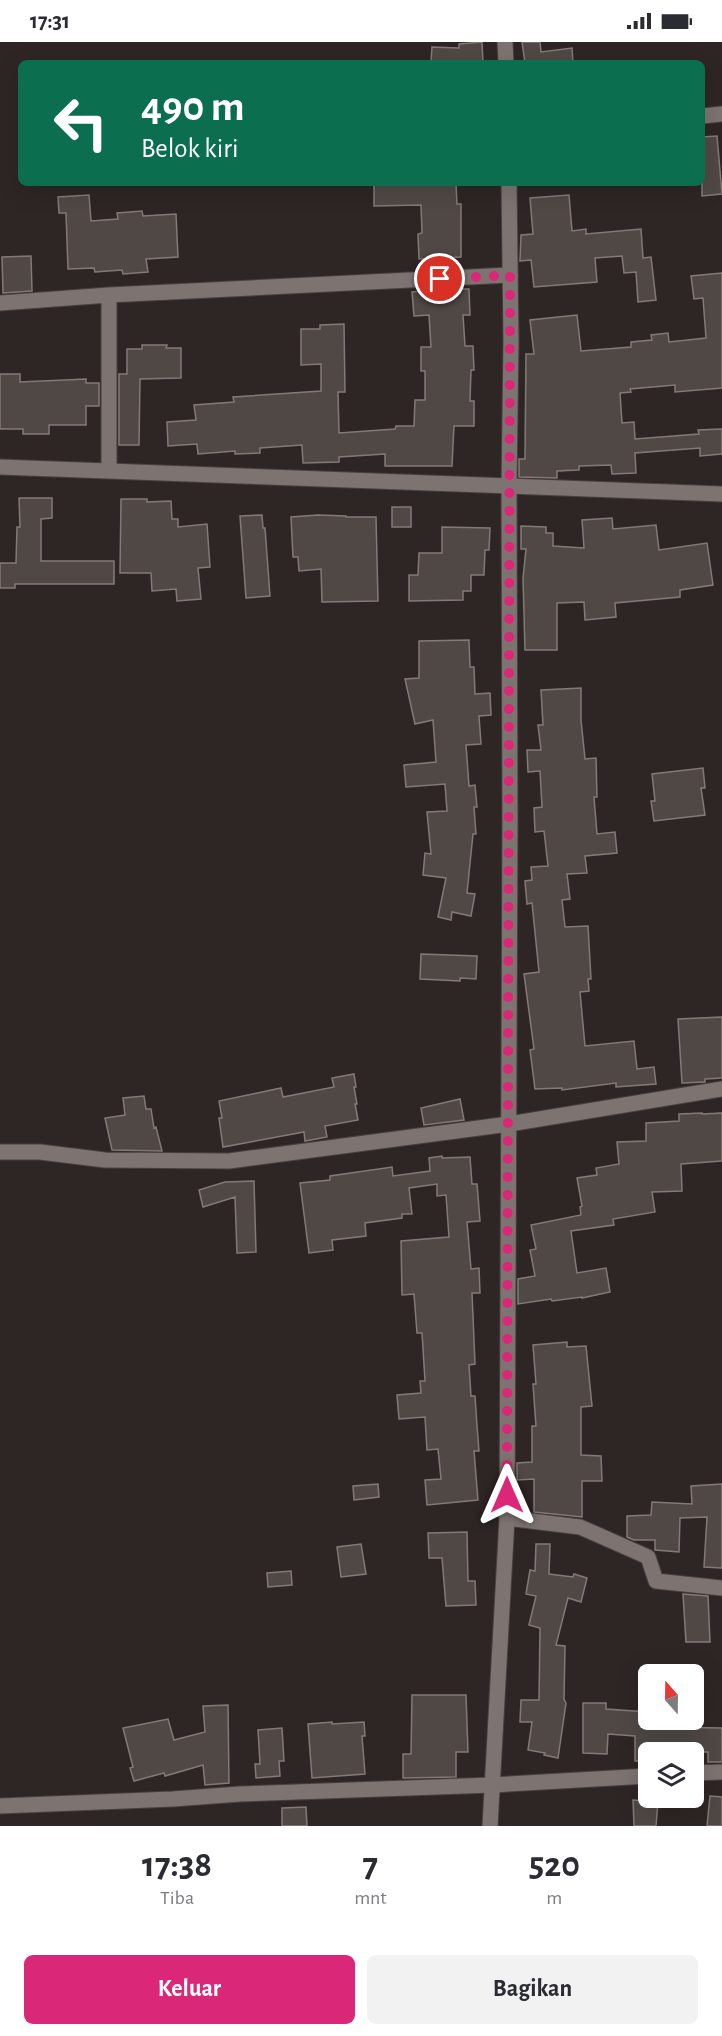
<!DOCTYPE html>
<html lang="id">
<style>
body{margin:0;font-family:"Alegreya Sans",sans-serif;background:#f2f2f3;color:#2b2b33;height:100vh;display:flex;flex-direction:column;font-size:22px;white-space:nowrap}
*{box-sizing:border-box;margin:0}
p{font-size:20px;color:#7c7c81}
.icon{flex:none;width:33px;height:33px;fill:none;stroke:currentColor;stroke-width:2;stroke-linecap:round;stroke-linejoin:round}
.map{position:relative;height:1784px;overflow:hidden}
.sheet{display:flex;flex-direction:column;background:#fff;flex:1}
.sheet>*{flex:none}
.top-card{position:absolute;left:18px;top:18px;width:687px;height:126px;border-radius:9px;box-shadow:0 6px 24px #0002;background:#0b6e4f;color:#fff;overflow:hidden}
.needle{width:39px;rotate:340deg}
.buttons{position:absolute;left:638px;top:1622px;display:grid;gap:12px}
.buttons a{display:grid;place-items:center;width:66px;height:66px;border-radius:9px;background:#fff;box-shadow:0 6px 24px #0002;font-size:30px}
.pin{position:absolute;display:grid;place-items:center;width:51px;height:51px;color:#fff;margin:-26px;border:3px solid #fff;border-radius:50%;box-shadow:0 2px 6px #0007}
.me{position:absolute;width:66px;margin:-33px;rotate:0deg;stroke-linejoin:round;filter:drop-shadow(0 0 4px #0008)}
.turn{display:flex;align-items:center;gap:21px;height:126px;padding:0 24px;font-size:27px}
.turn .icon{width:78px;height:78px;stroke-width:2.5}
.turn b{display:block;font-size:42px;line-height:51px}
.eta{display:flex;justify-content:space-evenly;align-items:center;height:102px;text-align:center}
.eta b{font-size:36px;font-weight:700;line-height:42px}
.action{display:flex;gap:12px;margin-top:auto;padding:12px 24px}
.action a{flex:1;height:69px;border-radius:9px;background:#db2777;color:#fff;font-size:24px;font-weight:700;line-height:69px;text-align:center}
.action a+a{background:#f2f2f3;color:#2b2b33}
.status{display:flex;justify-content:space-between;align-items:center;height:42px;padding:0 30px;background:#fff;direction:ltr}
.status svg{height:16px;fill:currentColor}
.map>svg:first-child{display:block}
.building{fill:#504845;stroke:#837a78;stroke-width:1.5}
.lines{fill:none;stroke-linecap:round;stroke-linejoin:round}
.minor-casing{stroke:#48413f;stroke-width:17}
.tertiary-casing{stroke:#48413f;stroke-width:17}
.secondary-casing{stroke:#48413f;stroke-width:17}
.minor{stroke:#7d7471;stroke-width:15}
.tertiary{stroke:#7d7471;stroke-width:15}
.secondary{stroke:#7d7471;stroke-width:15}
.route{stroke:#db2777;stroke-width:10;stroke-dasharray:0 18}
</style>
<div class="status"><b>17:31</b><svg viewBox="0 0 49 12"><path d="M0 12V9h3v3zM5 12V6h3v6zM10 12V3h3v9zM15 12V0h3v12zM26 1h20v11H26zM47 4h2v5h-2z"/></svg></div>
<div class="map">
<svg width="722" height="1784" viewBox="0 0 722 1784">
<rect width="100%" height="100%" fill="#2e2624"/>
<path class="building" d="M 482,0 L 483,21 L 431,19 L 432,5 L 459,6 L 459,2 Z
M 522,0 L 540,0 L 541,10 L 572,6 L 573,21 L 525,21 Z
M 717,94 L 722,152 L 702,154 L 702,95 Z
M 374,141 L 456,141 L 457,162 L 461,162 L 461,215 L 419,217 L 418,192 L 422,191 L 421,163 L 374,164 Z
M 89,153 L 91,179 L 118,177 L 117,171 L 142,169 L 143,174 L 176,172 L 178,215 L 146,217 L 148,230 L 123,232 L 122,228 L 95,230 L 94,226 L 68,227 L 66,171 L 59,171 L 58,155 Z
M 569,153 L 572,189 L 586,187 L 586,192 L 641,187 L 643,216 L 651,215 L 656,258 L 638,260 L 636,230 L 624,231 L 622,214 L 595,216 L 597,240 L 534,245 L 531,218 L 520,219 L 521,193 L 533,192 L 530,156 Z
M 31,214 L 32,249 L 3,251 L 2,215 Z
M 722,231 L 722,346 L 675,350 L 675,343 L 630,347 L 631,350 L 620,351 L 622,381 L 634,380 L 635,397 L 699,392 L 698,388 L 722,387 L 722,412 L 700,414 L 700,406 L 635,411 L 636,431 L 612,432 L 611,423 L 579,424 L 579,428 L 557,429 L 557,436 L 519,435 L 519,417 L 525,417 L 526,312 L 534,312 L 530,278 L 577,273 L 581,309 L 631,305 L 631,300 L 652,298 L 651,293 L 668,291 L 669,300 L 706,296 L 703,256 L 694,257 L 691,234 Z
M 441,247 L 469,247 L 470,273 L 463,273 L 465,304 L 473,304 L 474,328 L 471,328 L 470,359 L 474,359 L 474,384 L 454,384 L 452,424 L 385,424 L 385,412 L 339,415 L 339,420 L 303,421 L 302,403 L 260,406 L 260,411 L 235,412 L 235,409 L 198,412 L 197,402 L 168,404 L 167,380 L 196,378 L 194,363 L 234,360 L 233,355 L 321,349 L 321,322 L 301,323 L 301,287 L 320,287 L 320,283 L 344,282 L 345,350 L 338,350 L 339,391 L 395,387 L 396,384 L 414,384 L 415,358 L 425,358 L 425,329 L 421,329 L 421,305 L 431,305 L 429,273 L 414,274 L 412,250 Z
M 142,303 L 167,303 L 166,306 L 181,306 L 181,336 L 140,337 L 139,403 L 119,403 L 119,332 L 127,332 L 127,307 L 142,307 Z
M 0,332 L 20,332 L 20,340 L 86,337 L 86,341 L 99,341 L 99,364 L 86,364 L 86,383 L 49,383 L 49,392 L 23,392 L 23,387 L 0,387 Z
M 19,456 L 52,456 L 52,476 L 41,477 L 41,519 L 114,519 L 114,542 L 15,542 L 15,546 L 0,546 L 0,521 L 16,521 L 17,485 L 20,485 Z
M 121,457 L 147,457 L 147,460 L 171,459 L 172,477 L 178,477 L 178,485 L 207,482 L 210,525 L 198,526 L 201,557 L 177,559 L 176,547 L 152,549 L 151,531 L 120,531 Z
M 392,465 L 411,465 L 411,485 L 392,485 Z
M 262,473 L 263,486 L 265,486 L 270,554 L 246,556 L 240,474 Z
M 318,473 L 346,474 L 346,475 L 376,475 L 378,559 L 322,560 L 321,527 L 299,529 L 298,515 L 293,515 L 291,475 Z
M 612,476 L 613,487 L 656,483 L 659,508 L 707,501 L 713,543 L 680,548 L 680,555 L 615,561 L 616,575 L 585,578 L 584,560 L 557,561 L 557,608 L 525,608 L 523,536 L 526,507 L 521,507 L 521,484 L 546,485 L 546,491 L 553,491 L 553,504 L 584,506 L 582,478 Z
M 442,485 L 490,486 L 489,508 L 485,508 L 484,533 L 471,533 L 471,549 L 463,549 L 463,558 L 409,559 L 409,533 L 418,533 L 419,511 L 442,511 Z
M 469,598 L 470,625 L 474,625 L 475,652 L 490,651 L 491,673 L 479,674 L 481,702 L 466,703 L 469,744 L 475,743 L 477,765 L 474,765 L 476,792 L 473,792 L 467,851 L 475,852 L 471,874 L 452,870 L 451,878 L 438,875 L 446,836 L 423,833 L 425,811 L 431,812 L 427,770 L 447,769 L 445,742 L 406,745 L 404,723 L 436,720 L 433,678 L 415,682 L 405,637 L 419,636 L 419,599 Z
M 581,646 L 581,678 L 585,717 L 596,716 L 597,755 L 594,755 L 597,792 L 615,790 L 617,811 L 585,814 L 587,831 L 567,832 L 570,857 L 562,858 L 565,885 L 588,884 L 591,937 L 588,937 L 589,949 L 580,950 L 585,1004 L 634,999 L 637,1027 L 654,1025 L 656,1042 L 616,1045 L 616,1041 L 562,1048 L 562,1046 L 535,1047 L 530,1008 L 534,1007 L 524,932 L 539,930 L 532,861 L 527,862 L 525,839 L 532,838 L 531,825 L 548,824 L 544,789 L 535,790 L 534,766 L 542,765 L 540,729 L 528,730 L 527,708 L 541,708 L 538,683 L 543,683 L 541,648 Z
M 703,726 L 705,746 L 701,746 L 705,773 L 654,779 L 651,759 L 655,759 L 652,732 Z
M 421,912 L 477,914 L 476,937 L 460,936 L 460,939 L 420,937 Z
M 722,975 L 722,1036 L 705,1037 L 705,1040 L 682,1041 L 678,977 Z
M 354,1032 L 356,1045 L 354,1045 L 357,1062 L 355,1062 L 358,1078 L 325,1084 L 327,1095 L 305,1099 L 304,1090 L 223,1105 L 219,1076 L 222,1076 L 219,1059 L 281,1046 L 283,1055 L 334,1045 L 332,1036 Z
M 144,1054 L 146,1067 L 151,1067 L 154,1086 L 156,1085 L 162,1109 L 112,1108 L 105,1076 L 125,1073 L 123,1056 Z
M 460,1057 L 464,1078 L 424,1083 L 421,1066 Z
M 702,1071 L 702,1072 L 722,1071 L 722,1119 L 681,1122 L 682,1149 L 652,1150 L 655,1170 L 613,1177 L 614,1183 L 571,1189 L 577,1231 L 606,1226 L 610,1250 L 582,1256 L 582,1255 L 552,1259 L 551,1257 L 518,1262 L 518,1237 L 535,1234 L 530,1208 L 536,1207 L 531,1183 L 581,1173 L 580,1165 L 582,1164 L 577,1136 L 597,1133 L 596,1126 L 619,1122 L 617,1100 L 646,1099 L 646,1081 L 679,1079 L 679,1072 Z
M 442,1114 L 442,1116 L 470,1115 L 472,1142 L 477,1142 L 478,1154 L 480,1179 L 467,1180 L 471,1227 L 479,1226 L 480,1251 L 472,1251 L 475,1322 L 469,1323 L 471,1354 L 475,1354 L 477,1384 L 479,1409 L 474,1409 L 478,1458 L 427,1463 L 425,1438 L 441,1437 L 438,1407 L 427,1408 L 425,1375 L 399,1377 L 397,1353 L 421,1351 L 420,1339 L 425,1339 L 422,1291 L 417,1291 L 414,1252 L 402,1253 L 401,1199 L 449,1195 L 446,1153 L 437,1154 L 437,1142 L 409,1146 L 412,1172 L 402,1172 L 402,1176 L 365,1181 L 366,1194 L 332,1198 L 333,1208 L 309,1211 L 300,1141 L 330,1138 L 330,1134 L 392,1125 L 393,1134 L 430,1129 L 429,1116 Z
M 254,1139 L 256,1210 L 237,1211 L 235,1155 L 203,1165 L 199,1148 L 225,1140 Z
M 567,1300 L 567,1305 L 586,1304 L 592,1364 L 581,1365 L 581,1413 L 601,1414 L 602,1439 L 582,1439 L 582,1475 L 534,1470 L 534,1437 L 517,1438 L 517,1421 L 532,1420 L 532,1384 L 536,1384 L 533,1342 L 536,1342 L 533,1303 Z
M 378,1442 L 379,1455 L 354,1458 L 353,1444 Z
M 722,1442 L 722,1526 L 704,1525 L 707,1475 L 680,1476 L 679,1510 L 655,1508 L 655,1498 L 634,1498 L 627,1495 L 627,1474 L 651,1473 L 652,1460 L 692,1462 L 691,1444 Z
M 467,1490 L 468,1539 L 475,1539 L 476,1563 L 446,1564 L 442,1516 L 429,1516 L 428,1491 Z
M 361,1502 L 366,1532 L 341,1535 L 337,1505 Z
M 536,1502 L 550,1502 L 549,1532 L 573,1535 L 574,1532 L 587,1536 L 581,1560 L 568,1556 L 556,1603 L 565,1604 L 564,1657 L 566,1661 L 558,1716 L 544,1713 L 545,1711 L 528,1708 L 532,1680 L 520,1680 L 521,1658 L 539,1658 L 540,1586 L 529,1583 L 536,1554 L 526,1552 L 530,1528 L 535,1529 Z
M 291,1529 L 292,1543 L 268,1545 L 267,1531 Z
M 683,1552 L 708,1554 L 710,1600 L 686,1600 Z
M 412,1653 L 466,1653 L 468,1710 L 456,1710 L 456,1735 L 403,1736 L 403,1712 L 411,1712 Z
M 583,1661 L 606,1661 L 606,1667 L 648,1670 L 648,1677 L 666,1677 L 666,1685 L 722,1686 L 722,1720 L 708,1720 L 708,1710 L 648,1710 L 648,1719 L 635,1719 L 635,1694 L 608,1692 L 607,1712 L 583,1711 Z
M 228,1663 L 229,1741 L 205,1743 L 203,1723 L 165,1734 L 164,1731 L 134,1739 L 130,1726 L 133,1725 L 123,1686 L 168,1677 L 174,1698 L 205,1690 L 203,1664 Z
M 332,1680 L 332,1682 L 364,1680 L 365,1694 L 362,1694 L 365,1732 L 312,1736 L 308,1682 Z
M 282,1686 L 284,1719 L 279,1719 L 280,1734 L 256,1736 L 255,1722 L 260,1722 L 258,1688 Z
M 710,1754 L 722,1755 L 722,1784 L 707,1784 Z
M 633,1758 L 658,1760 L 656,1784 L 634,1784 Z
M 306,1765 L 307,1784 L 282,1784 L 282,1766 Z"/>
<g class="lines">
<defs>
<path id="minor" d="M 702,74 L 722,72
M 109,253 L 109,428
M 0,261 L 109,253 L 510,233
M 0,1110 L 40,1110 L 105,1118 L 229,1119 L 509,1082 L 722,1047
M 507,1476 L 580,1485 L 648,1515 L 656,1539 L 722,1546
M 693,1731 L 722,1730
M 0,1764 L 173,1757 L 240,1752 L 492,1743 L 648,1734"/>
<path id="tertiary" d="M 505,0 L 506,21
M 490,1784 L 507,1476 L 510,780 L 509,445 L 511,299 L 509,141"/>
<path id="secondary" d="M 0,425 L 722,452"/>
</defs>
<use href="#minor" class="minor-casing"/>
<use href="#tertiary" class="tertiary-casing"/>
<use href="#secondary" class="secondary-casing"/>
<use href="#minor" class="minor"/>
<use href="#tertiary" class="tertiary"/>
<use href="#secondary" class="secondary"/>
</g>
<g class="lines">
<path class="route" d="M 440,237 L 510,233 L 507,1453"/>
</g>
</svg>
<div class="buttons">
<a><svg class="needle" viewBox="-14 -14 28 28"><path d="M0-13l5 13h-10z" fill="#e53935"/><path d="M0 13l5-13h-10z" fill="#7c7c81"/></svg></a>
<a><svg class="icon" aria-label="layers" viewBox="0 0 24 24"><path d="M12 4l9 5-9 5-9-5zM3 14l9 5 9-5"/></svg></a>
</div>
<div class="pin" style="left:440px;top:237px;background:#d93025"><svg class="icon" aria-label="arrive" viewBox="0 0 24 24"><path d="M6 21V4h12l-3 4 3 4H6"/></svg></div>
<svg class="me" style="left:507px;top:1453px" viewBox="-20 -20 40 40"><path d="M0-17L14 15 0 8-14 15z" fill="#db2777" stroke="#fff" stroke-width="4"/></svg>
<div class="top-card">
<div class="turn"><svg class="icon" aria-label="left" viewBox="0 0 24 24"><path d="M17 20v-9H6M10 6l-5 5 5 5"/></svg><div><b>490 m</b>Belok kiri</div></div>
</div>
</div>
<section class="sheet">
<div class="eta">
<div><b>17:38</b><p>Tiba</p></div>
<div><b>7</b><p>mnt</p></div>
<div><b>520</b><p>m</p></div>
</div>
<div class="action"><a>Keluar</a><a>Bagikan</a></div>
</section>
